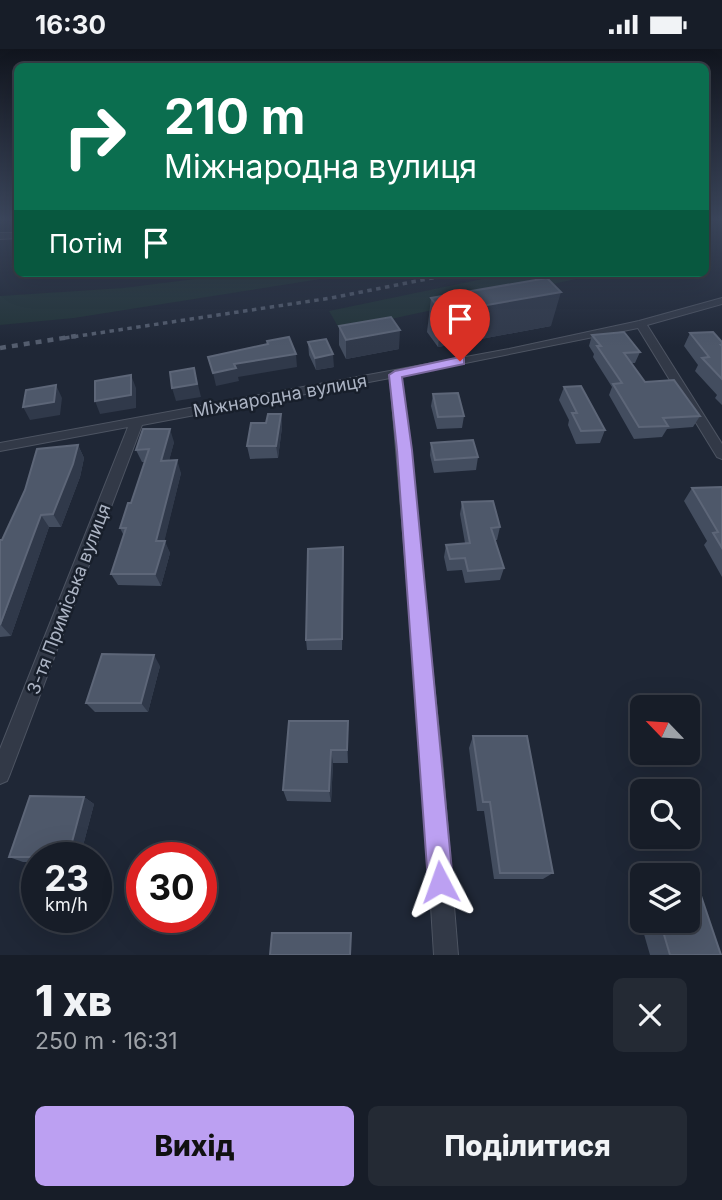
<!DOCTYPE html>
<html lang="uk">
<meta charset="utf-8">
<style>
body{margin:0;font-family:Inter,sans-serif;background:#242a34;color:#f1f3f6;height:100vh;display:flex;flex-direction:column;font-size:26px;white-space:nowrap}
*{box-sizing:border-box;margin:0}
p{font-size:23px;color:#9ea2a8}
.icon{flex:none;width:38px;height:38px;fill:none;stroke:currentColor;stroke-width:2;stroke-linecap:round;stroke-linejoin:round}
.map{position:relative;height:906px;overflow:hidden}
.side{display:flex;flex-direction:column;background:#171d28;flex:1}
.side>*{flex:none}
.banner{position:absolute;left:14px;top:14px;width:695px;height:214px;border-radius:10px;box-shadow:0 7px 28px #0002,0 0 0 2px #363b45;background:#0b6e4f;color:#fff;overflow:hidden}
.needle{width:46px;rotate:295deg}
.controls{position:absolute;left:630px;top:646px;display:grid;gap:14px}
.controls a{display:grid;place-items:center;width:70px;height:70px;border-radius:10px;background:#171d28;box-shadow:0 7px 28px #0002,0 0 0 2px #363b45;font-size:35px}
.speed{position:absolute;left:21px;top:793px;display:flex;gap:14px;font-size:35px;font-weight:700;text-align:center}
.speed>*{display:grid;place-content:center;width:91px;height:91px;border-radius:50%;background:#171d28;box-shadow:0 7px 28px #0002,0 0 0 2px #363b45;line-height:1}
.speed small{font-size:18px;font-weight:400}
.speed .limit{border:10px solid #d22;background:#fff;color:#111}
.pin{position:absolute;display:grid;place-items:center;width:60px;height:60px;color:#fff;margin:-72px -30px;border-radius:50% 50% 50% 0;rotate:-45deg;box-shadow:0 0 7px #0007}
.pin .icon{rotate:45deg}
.me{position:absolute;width:77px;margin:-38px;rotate:356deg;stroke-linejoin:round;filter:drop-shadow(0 0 5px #0008)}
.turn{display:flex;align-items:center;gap:24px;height:147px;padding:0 35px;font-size:32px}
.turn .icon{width:91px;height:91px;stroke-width:2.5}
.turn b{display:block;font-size:49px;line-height:60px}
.then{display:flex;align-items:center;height:66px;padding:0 35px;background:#0003;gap:14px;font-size:26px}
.round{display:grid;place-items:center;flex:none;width:74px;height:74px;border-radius:10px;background:#242a34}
.summary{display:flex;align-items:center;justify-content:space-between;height:119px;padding:0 35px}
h1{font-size:42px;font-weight:800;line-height:52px}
.cta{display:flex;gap:14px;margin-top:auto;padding:14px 35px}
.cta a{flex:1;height:80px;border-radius:10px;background:#bca0f2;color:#111;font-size:28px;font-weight:800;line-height:80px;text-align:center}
.cta a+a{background:#242a34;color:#f1f3f6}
.status{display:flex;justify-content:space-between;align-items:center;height:49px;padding:0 35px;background:#171d28;direction:ltr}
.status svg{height:19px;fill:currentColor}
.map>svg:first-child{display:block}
.green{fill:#213337}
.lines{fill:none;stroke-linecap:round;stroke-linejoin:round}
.minor-casing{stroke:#4d5462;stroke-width:2}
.minor{fill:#323947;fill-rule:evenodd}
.rail-far1{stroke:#545d6e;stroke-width:3.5;stroke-dasharray:4.5 4.5;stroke-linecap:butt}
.rail{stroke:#545d6e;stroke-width:4.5;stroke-dasharray:6 6;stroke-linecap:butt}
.wall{fill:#434d5f}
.shaded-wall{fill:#30394a}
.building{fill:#4e586a;stroke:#5d6678;stroke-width:2}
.route{fill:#bca0f2;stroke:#7a689d;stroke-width:2}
.labels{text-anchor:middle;stroke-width:5;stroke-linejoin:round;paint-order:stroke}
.street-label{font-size:18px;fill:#acb4c4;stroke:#181f2b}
</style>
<div class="status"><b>16:30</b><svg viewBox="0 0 49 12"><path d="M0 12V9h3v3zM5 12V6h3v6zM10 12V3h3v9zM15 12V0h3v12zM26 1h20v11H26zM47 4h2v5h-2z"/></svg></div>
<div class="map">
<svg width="722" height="906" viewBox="0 0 722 906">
<rect width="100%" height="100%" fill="#1f2736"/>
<path class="green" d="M 243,224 L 359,224 L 74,269 L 0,276 L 0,247 L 123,239 Z
M 511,224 L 604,224 L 340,281 L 329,262 Z"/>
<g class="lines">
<defs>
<path id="minor" d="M 0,184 L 18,184 L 18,189 L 0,190 Z
M 722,249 L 722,255 L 647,276 L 722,395 L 722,410 L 717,408 L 638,279 L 401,327 L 442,710 L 458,906 L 434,906 L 422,710 L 390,329 L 142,376 L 10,725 L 7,732 L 0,735 L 0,700 L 128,378 L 0,402 L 0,394 L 509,300 L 639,272 Z"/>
</defs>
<use href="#minor" class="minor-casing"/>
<use href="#minor" class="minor"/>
<path class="rail-far1" d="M 705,173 L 713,171
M 65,289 L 331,249 L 457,224"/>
<path class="rail" d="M 0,299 L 76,287"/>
</g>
<path class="wall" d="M 431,249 L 551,277 L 438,298 L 427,283 Z
M 339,277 L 399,300 L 346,310 L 339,296 Z
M 690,284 L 722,293 L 722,356 L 715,349 L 717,346 L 695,322 L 698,316 L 684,297 Z
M 592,286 L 640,303 L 635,314 L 631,314 L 645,333 L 700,367 L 693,378 L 667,380 L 662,388 L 634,390 L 609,346 L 612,338 L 593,308 L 594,305 L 589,297 Z
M 308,293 L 334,318 L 316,321 L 309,306 Z
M 564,338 L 605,381 L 600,394 L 576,395 L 568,376 L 569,371 L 559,351 Z
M 433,345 L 464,367 L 462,379 L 437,380 L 431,357 Z
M 281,365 L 282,378 L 278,409 L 250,410 L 247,397 L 266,374 Z
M 174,393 L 169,411 L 181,424 L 164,492 L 170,504 L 161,537 L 118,536 L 111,525 L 124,487 L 120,479 L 131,454 L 145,413 L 142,413 L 136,401 Z
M 431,394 L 478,408 L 476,421 L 434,424 L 430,406 Z
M 78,396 L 84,409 L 80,428 L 61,478 L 49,478 L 11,587 L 0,588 L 0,491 L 2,491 Z
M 722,438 L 722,528 L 704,496 L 707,492 L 684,452 L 692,439 Z
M 462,453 L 500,478 L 497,491 L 495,491 L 504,519 L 500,531 L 465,534 L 462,521 L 447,522 L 444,508 L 446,496 L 465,494 L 460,465 Z
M 343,498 L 342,601 L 307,601 L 306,591 Z
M 160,617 L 148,663 L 95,663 L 86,654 Z
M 348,686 L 348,714 L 333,714 L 331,753 L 287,752 L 283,741 Z
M 473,687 L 553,824 L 543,830 L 494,830 L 484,762 L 477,762 L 469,699 Z
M 84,748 L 94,755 L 80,808 L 37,808 L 37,813 L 23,813 L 9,808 Z
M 642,843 L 642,872 L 688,872 L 721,906 L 650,906 L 633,847 Z"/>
<path class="shaded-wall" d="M 561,243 L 551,277 L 438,298 L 442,264 Z
M 400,281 L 399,300 L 346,310 L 346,291 Z
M 296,305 L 297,318 L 238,328 L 239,332 L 216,337 L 213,324 L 234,315 Z
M 333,305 L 334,318 L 316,321 L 315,309 Z
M 194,319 L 201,348 L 176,352 L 172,339 Z
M 131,326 L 136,339 L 136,359 L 100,365 L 95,352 Z
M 56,336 L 62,349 L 60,366 L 30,371 L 23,358 Z
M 281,365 L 282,378 L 278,409 L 276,397 Z
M 170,380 L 174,393 L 166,424 L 161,412 Z
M 78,396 L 84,409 L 80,428 L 61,478 L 53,465 Z
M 177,411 L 181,424 L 162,502 L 165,492 L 170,504 L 161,537 L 155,525 L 156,492 Z
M 41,466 L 49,478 L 11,587 L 1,576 Z
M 343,498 L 344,510 L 342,601 L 342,590 Z
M 154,606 L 160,617 L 148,663 L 141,654 Z
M 348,672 L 348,714 L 347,701 Z
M 331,701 L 333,714 L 331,753 L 329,742 Z
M 84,748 L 94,755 L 80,808 L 68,808 Z"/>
<path class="building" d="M 547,229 L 561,243 L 442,264 L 431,249 Z
M 391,268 L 400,281 L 346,291 L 339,277 Z
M 624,283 L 640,303 L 624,304 L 645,333 L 674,331 L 700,367 L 663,369 L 668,377 L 639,378 L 613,335 L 622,334 L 597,297 L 601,297 L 592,286 Z
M 713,283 L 722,293 L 722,296 L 721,296 L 722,297 L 722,330 L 702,309 L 709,308 L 690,284 Z
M 289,288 L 296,305 L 234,315 L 236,319 L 213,324 L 208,308 L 268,295 L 267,292 Z
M 326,290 L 333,305 L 315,309 L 308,293 Z
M 194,319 L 197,335 L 172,339 L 170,323 Z
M 131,326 L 131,346 L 95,352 L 95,332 Z
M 56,336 L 54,353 L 23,358 L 26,341 Z
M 581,337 L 605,381 L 581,382 L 572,364 L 577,364 L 564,338 Z
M 458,344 L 464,367 L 438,368 L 433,345 Z
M 268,365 L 281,365 L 276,397 L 247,397 L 251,374 L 266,374 Z
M 143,380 L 170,380 L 161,412 L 177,411 L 156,492 L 165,492 L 155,525 L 111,525 L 126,479 L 120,479 L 128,454 L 131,454 L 149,400 L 136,401 Z
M 473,391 L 478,408 L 435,411 L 431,394 Z
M 78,396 L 73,415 L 53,465 L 41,466 L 0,576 L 0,491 L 2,491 L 25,441 L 37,400 Z
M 722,438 L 722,499 L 713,484 L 718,483 L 692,439 Z
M 493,452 L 500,478 L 491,479 L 504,519 L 468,522 L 465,509 L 450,510 L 446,496 L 470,494 L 462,453 Z
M 343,498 L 342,590 L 306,591 L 308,500 Z
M 102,605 L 154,606 L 141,654 L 86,654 Z
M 289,672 L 348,672 L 347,701 L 331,701 L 329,742 L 283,741 Z
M 473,687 L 527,687 L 553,824 L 500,824 L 490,753 L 483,753 Z
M 30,747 L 84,748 L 68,808 L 9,808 Z
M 698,838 L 721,906 L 670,906 L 660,872 L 688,872 L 688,839 Z
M 272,884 L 351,884 L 350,906 L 270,906 Z"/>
<linearGradient id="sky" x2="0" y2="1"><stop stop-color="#11151e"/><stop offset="0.57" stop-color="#3c475d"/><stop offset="1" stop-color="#3c475d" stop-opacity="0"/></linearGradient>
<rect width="722" height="298" fill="url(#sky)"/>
<path class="route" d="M 460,308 L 464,309 L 464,315 L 402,328 L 412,401 L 453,833 L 449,842 L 440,845 L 432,842 L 428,833 L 397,401 L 389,326 L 395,322 Z"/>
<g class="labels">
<g class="street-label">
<text transform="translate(280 347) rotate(-10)" y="6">Міжнародна вулиця</text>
<text transform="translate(69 550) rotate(-69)" y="6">3-тя Приміська вулиця</text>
</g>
</g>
</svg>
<div class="controls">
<a><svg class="needle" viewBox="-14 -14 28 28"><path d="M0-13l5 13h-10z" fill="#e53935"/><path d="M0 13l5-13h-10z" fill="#9ea2a8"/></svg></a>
<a><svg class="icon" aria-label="search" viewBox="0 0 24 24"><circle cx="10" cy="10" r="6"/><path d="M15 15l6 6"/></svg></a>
<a><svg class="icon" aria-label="layers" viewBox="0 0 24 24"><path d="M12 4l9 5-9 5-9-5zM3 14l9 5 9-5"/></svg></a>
</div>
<div class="speed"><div>23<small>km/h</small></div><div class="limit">30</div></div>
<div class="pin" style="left:460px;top:312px;background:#d93025"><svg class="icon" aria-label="arrive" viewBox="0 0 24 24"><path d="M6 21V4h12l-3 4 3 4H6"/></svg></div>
<svg class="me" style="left:440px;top:833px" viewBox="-20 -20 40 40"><path d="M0-17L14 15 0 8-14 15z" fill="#bca0f2" stroke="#fff" stroke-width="4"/></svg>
<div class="banner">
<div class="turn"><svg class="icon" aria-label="right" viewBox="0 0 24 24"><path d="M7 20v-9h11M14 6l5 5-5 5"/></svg><div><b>210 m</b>Міжнародна вулиця</div></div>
<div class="then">Потім<svg class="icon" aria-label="arrive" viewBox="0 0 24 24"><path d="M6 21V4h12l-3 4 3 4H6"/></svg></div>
</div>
</div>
<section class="side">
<div class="summary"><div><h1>1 хв</h1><p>250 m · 16:31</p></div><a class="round"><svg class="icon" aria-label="close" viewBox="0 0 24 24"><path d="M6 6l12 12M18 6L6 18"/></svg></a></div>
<div class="cta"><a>Вихід</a><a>Поділитися</a></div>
</section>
